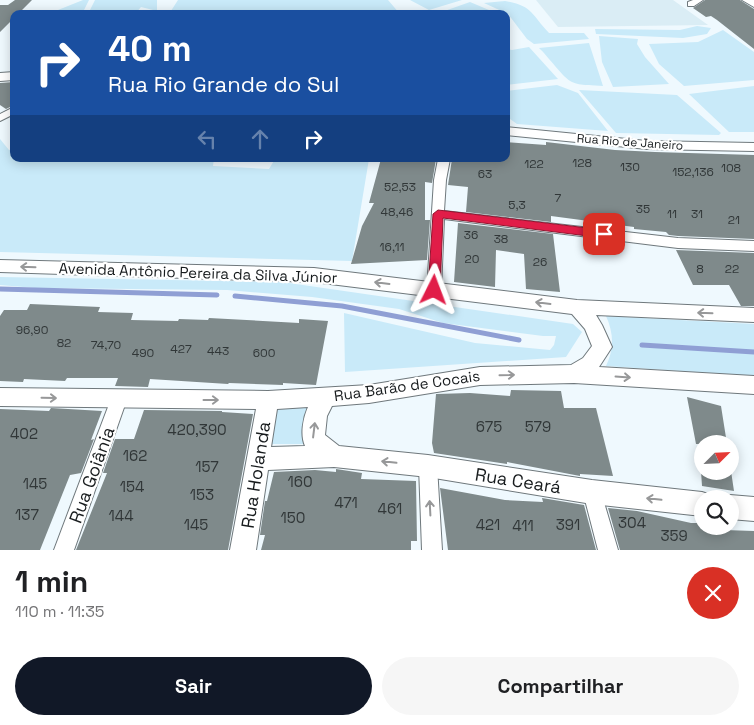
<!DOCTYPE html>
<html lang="pt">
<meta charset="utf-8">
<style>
body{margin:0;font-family:"Space Grotesk",sans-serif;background:#f6f6f6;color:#202124;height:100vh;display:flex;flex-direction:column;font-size:19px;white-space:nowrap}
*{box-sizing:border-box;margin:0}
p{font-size:16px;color:#757577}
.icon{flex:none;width:28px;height:28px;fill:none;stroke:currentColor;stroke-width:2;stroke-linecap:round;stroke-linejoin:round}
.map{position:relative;height:550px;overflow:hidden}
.details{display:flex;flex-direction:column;background:#fff;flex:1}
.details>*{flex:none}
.hud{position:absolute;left:10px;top:10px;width:500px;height:152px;border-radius:10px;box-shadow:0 2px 12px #0003;background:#1a4fa0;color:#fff;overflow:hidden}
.needle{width:32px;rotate:66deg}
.buttons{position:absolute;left:694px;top:435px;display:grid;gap:10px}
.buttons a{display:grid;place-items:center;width:45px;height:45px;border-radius:50%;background:#fff;box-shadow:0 2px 12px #0003;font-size:25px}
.pin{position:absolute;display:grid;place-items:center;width:42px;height:42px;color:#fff;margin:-21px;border-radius:10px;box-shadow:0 2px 8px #0006}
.me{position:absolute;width:55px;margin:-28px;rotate:3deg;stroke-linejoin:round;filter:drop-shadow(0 0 4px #0008)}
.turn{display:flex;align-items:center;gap:18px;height:105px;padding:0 15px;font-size:22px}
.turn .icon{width:65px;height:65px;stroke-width:2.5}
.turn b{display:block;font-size:35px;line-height:42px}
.lanes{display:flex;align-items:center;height:48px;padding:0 15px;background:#0003;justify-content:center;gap:25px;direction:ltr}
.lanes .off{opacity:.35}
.round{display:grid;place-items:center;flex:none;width:52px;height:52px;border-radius:26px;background:#f6f6f6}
.summary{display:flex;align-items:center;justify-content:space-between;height:85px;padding:0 15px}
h1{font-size:30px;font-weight:700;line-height:38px}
.primary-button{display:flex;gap:10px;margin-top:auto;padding:10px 15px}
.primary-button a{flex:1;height:58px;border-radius:30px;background:#111827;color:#fff;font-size:20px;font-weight:700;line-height:58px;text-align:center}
.primary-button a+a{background:#f6f6f6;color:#202124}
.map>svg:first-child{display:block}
.built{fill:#daedf5}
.green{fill:#c9eaf9}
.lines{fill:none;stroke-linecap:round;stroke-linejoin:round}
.stream{stroke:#8f9fd4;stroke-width:5}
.building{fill:#7f8a8b}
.minor-casing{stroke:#6f787c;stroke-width:2}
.tertiary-casing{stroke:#6f787c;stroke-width:2}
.minor{fill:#fff;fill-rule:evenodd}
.tertiary{fill:#fff;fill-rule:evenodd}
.oneway{stroke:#979899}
.route{fill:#e11d48;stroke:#92132f}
.labels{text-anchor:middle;stroke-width:4.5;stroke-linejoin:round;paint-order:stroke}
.far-street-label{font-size:12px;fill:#171b1d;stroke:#fff}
.number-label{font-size:12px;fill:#313738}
.street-label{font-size:15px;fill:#171b1d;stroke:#fff}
.near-number-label{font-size:15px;fill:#313738}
.near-street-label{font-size:18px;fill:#171b1d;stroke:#fff}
</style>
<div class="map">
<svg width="754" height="550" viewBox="0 0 754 550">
<rect width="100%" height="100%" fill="#eff9fe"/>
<path class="built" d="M 536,0 L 673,0 L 708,25 L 558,27 Z"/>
<path class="green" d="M 83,0 L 89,0 L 82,14 L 48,14 Z
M 95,0 L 157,0 L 157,11 L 141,7 L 135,14 L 88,14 Z
M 178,0 L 388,0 L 400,14 L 169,14 Z
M 410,0 L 462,0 L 429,10 Z
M 505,1 C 533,6 531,14 549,33 L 584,33 L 589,39 L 534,44 L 527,39 L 508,14 L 484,3 Z
M 470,2 L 489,10 L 479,14 L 436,14 Z
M 697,26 L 711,28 L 707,34 L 683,38 L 596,34 L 595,29 L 680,30 Z
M 723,30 L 754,52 L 754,80 L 684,86 L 659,64 L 649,44 L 698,42 Z
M 599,36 L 638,39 L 637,44 L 645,57 L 669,84 L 613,87 L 602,62 Z
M 589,43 L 603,86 C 594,85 580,86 572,82 C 563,78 548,56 539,48 Z
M 529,47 L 558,79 L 506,85 L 506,49 L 512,50 Z
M 557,85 L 578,93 L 608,131 L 517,124 L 506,116 L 506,91 Z
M 754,86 L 754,132 L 729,132 L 689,94 Z
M 579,90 L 677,95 L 721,133 L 719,135 L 616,133 Z
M 0,139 L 9,150 L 14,149 L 14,159 L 214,159 L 213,166 L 269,169 L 275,159 L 369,159 L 352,261 L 0,252 Z
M 0,277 L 282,282 L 573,324 L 582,332 L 566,357 L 345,372 L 344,313 L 475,343 L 550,350 L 554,345 L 556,336 L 543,336 L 443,323 L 399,309 L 312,297 L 227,290 L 35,288 L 0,285 Z
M 606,316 L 754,324 L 754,376 L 606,366 C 614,349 614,334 606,316 Z
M 277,406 L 309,406 L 306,444 L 272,444 Z"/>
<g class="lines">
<path class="stream" d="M 0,289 L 217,295
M 235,296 L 342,306 L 519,340
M 642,345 L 754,352"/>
</g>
<path class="building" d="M 15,0 L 32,0 L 18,14 L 14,14 L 14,18 L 0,32 L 0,5 L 8,5 Z
M 705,0 L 740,0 L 754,9 L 754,49 L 717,20 L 711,16 L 706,17 L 693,8 Z
M 14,82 L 14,105 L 6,109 L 0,105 L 0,83 Z
M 506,142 L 546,145 L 546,142 L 615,150 L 655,152 L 754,155 L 754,239 L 678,236 L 669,235 L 666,232 L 634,229 L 634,227 L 551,216 L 551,222 L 466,212 L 468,187 L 448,185 L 452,159 L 478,161 L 478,159 L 506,159 Z
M 381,159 L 436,159 L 432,183 L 425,182 L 425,220 L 430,220 L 427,260 L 351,264 L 362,226 L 374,203 L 369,203 Z
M 458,223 L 553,234 L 560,292 L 526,289 L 524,254 L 496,250 L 495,287 L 454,282 Z
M 676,250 L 754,253 L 754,306 L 741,306 L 729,285 L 693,285 Z
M 30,304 L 100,307 L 98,312 L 133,313 L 131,320 L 178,321 L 179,319 L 208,320 L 209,318 L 299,323 L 299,319 L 328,321 L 316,385 L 283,383 L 283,385 L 229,383 L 228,384 L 150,379 L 148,387 L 115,386 L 118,378 L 67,378 L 65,381 L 24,379 L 23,382 L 0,381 L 0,316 L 4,310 L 27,310 Z
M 511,390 L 561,391 L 564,408 L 596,408 L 613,476 L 580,474 L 580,476 L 507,462 L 507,464 L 434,453 L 432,443 L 436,394 L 470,393 L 510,396 Z
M 687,397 L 721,406 L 727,444 L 696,444 Z
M 51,408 L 102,411 L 91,440 L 94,439 L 81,473 L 70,475 L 40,550 L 0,550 L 0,409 L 49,411 Z
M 144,410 L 222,411 L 222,412 L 253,414 L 228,550 L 76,550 L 107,473 L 103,473 L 115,439 L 134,439 Z
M 336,469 L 362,473 L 361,479 L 416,481 L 417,541 L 411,541 L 411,550 L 261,550 L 265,535 L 260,535 L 265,501 L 267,501 L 274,472 L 315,470 L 336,472 Z
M 701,471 L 731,471 L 734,491 L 702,486 Z
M 440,488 L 505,500 L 543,502 L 542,498 L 584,505 L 596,550 L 448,550 Z
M 608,508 L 637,511 L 691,523 L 702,523 L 702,526 L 723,526 L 724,530 L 754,531 L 754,550 L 620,550 Z"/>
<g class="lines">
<defs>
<path id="minor" d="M 693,0 L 703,0 L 694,6 L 688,6 L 688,2 Z
M 14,107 L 14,114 L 0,121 L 0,114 Z
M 438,159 L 450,159 L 446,180 L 444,211 L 678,238 L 754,241 L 754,251 L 678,248 L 444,219 L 441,290 L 439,294 L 434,295 L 429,294 L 427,290 L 434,180 Z
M 119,392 L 125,394 L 127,399 L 74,550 L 54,550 L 111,399 L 113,394 Z
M 428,457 L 434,460 L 437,466 L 442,550 L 422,550 L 419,466 L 422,460 Z
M 592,483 L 599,485 L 601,492 L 618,550 L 598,550 L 583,492 L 585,485 Z"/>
<path id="tertiary" d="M 742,0 L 754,0 L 754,7 Z
M 14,72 L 14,80 L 0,81 L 0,73 Z
M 506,127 L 647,141 L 754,143 L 754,151 L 647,149 L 506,135 Z
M 0,260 L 314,268 L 577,300 L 754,308 L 754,322 L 596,315 L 602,325 L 612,347 L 599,367 L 754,376 L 754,394 L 574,383 L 480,385 L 369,403 L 332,406 L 327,416 L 325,435 L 339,446 L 428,455 L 592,480 L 702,492 L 711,495 L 712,499 L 702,499 L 702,516 L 592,504 L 428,477 L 334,467 L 268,470 L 256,550 L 230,550 L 256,409 L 0,406 L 0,388 L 268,391 L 369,385 L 480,367 L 571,365 L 583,358 L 592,346 L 585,329 L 572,314 L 314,282 L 0,272 ZM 308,407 C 303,418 300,435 305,446 L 271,447 L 277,409 Z
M 730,495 L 754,497 L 754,521 L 730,519 L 730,499 L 721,499 Z"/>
</defs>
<use href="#minor" class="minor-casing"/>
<use href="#tertiary" class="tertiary-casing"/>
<use href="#minor" class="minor"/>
<use href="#tertiary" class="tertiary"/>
</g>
<defs><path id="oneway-shaft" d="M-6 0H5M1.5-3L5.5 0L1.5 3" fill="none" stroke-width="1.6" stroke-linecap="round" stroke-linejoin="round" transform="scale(1.25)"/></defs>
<g class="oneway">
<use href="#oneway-shaft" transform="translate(28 267) rotate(-178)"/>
<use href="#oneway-shaft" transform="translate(382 283) rotate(-173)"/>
<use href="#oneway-shaft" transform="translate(543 303) rotate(-173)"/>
<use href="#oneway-shaft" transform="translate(705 313) rotate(-178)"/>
<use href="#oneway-shaft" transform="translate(507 375) rotate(-1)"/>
<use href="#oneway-shaft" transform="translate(623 377) rotate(4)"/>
<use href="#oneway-shaft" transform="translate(49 398) rotate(1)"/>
<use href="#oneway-shaft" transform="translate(211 400)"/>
<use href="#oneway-shaft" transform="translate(314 430) rotate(-83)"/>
<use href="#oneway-shaft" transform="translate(389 462) rotate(-174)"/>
<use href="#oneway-shaft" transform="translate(654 499) rotate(-174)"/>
<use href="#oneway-shaft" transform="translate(430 508) rotate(-93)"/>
</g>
<path class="route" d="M 438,210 L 604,230 L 610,234 L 604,238 L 443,218 L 440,290 L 434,294 L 428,290 L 433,214 Z"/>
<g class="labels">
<g class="far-street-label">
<text transform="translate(630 142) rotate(4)" y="4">Rua Rio de Janeiro</text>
</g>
<g class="number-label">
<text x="582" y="167">128</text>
<text x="534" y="168">122</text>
<text x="630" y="171">130</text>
<text x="731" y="172">108</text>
<text x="693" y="176">152,136</text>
<text x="485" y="178">63</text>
<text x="400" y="191">52,53</text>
<text x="558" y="202">7</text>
<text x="517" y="209">5,3</text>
<text x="643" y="213">35</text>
<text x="397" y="216">48,46</text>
<text x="672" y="218">11</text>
<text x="697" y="218">31</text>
<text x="734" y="224">21</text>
<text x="471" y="239">36</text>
<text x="501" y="243">38</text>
<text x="392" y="251">16,11</text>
<text x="472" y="263">20</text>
<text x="540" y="266">26</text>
<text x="700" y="273">8</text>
<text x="732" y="273">22</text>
<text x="32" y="334">96,90</text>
<text x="64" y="347">82</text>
<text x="106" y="349">74,70</text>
<text x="181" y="353">427</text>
<text x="218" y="355">443</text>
<text x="143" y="357">490</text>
<text x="264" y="357">600</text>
</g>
<g class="street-label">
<text transform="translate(198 273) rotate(2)" y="5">Avenida Antônio Pereira da Silva Júnior</text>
<text transform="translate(407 386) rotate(-8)" y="5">Rua Barão de Cocais</text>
</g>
<g class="near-number-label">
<text x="489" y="432">675</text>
<text x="538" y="432">579</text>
<text x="197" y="435">420,390</text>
<text x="24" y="439">402</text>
<text x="135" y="461">162</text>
<text x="207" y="472">157</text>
<text x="300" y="487">160</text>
<text x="35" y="489">145</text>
<text x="132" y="492">154</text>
<text x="202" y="500">153</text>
<text x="346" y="508">471</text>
<text x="390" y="514">461</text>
<text x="27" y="520">137</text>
<text x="121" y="521">144</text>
<text x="293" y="523">150</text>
<text x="632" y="528">304</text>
<text x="196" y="530">145</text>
<text x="488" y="530">421</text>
<text x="568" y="530">391</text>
<text x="523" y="531">411</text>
<text x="674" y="541">359</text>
</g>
<g class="near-street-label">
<text transform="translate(92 475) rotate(-70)" y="6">Rua Goiânia</text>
<text transform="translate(256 475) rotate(-81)" y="6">Rua Holanda</text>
<text transform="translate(518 481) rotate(9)" y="6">Rua Ceará</text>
</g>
</g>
</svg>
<div class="buttons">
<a><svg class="needle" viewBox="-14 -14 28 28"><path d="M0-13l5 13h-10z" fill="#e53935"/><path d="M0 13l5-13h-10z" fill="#757577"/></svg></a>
<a><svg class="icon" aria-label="search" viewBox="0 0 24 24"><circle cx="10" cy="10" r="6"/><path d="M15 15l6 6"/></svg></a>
</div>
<div class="pin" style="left:604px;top:234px;background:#d93025"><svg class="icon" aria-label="arrive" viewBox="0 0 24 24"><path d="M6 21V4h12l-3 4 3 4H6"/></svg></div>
<svg class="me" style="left:434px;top:290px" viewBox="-20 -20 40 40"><path d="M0-17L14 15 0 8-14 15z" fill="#e11d48" stroke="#fff" stroke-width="4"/></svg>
<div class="hud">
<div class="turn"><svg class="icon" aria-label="right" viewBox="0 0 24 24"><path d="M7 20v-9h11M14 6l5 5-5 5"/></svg><div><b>40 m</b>Rua Rio Grande do Sul</div></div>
<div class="lanes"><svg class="icon off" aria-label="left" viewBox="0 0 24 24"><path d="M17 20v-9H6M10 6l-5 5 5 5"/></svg><svg class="icon off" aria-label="ahead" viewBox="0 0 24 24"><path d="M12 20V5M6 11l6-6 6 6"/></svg><svg class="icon" aria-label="right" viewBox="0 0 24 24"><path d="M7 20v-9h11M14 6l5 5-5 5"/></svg></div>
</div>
</div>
<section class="details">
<div class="summary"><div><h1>1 min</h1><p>110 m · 11:35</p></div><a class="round" style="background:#d93025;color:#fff"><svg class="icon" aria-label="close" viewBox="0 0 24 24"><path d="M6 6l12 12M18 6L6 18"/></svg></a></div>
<div class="primary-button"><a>Sair</a><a>Compartilhar</a></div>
</section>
